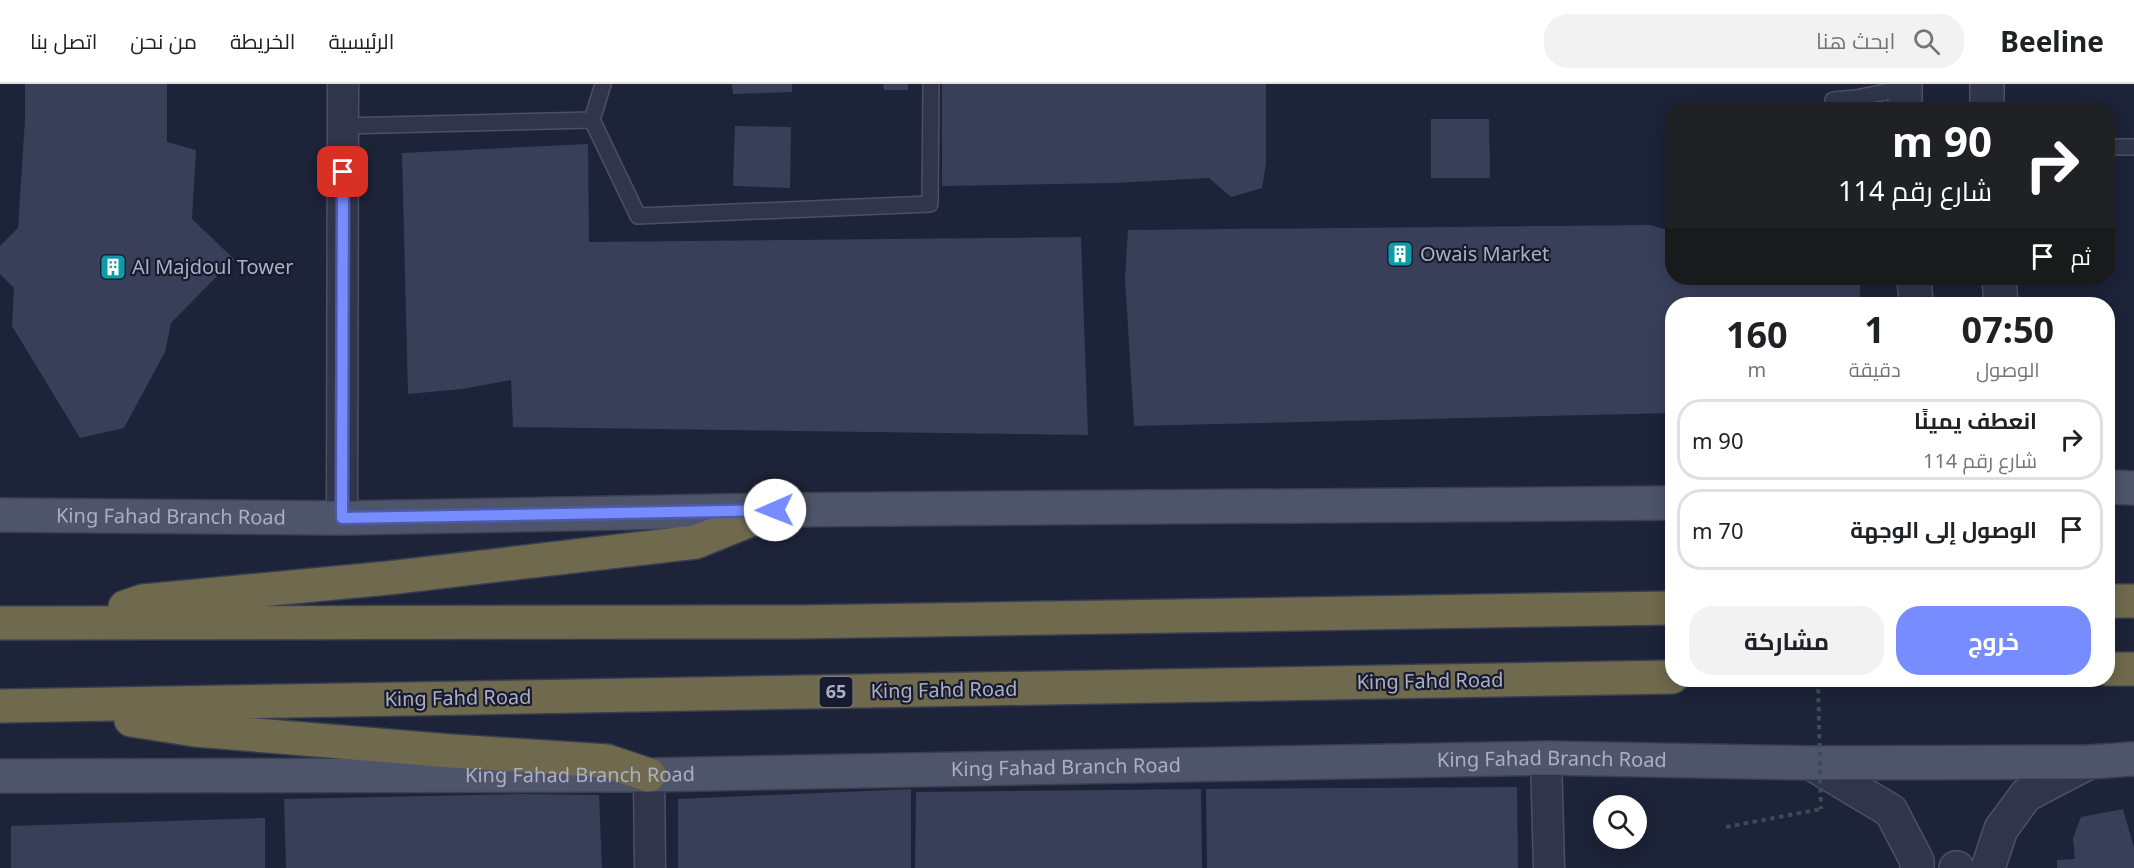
<!DOCTYPE html>
<html lang="ar">
<meta charset="utf-8">
<style>
body{margin:0;font-family:"Noto Sans",Cairo,sans-serif;background:#f2f2f2;color:#202124;direction:rtl;height:100vh;display:flex;flex-direction:column;font-size:22px;white-space:nowrap}
*{box-sizing:border-box;margin:0}
p{font-size:20px;color:#757577}
.icon{flex:none;width:33px;height:33px;fill:none;stroke:currentColor;stroke-width:2;stroke-linecap:round;stroke-linejoin:round}
.map{position:relative;flex:1;overflow:hidden;direction:ltr}
.details{position:absolute;left:1665px;top:213px;width:450px;height:390px;display:flex;flex-direction:column;background:#fff;border-radius:24px;box-shadow:0 3px 15px #0003;direction:rtl}
.details>*{flex:none}
.banner{position:absolute;left:1665px;top:18px;width:450px;height:183px;border-radius:24px;box-shadow:0 3px 15px #0003;direction:rtl;background:#202124;color:#fff;overflow:hidden}
.fabs{position:absolute;left:1593px;top:711px;display:grid;gap:12px}
.fabs a{display:grid;place-items:center;width:54px;height:54px;border-radius:50%;background:#fff;box-shadow:0 3px 15px #0003;font-size:30px}
.pin{position:absolute;display:grid;place-items:center;width:51px;height:51px;color:#fff;margin:-26px;border-radius:12px;box-shadow:0 3px 9px #0006}
.me{position:absolute;width:66px;margin:-33px;rotate:269deg;stroke-linejoin:round;filter:drop-shadow(0 0 4px #0008)}
.turn{display:flex;align-items:center;gap:21px;height:126px;padding:0 24px;font-size:27px}
.turn .icon{width:78px;height:78px;stroke-width:2.5}
.turn b{display:block;font-size:42px;line-height:51px}
.then{display:flex;align-items:center;height:57px;padding:0 24px;background:#0003;gap:12px;font-size:22px}
.eta{display:flex;justify-content:space-evenly;align-items:center;height:102px;text-align:center}
.eta b{font-size:36px;font-weight:700;line-height:42px}
.button{display:flex;gap:12px;margin-top:auto;padding:12px 24px}
.button a{flex:1;height:69px;border-radius:24px;background:#768cff;color:#fff;font-size:24px;font-weight:700;line-height:69px;text-align:center}
.button a+a{background:#f2f2f2;color:#202124}
ul{padding:0;list-style:none}
li{display:flex;align-items:center;gap:18px;height:81px;margin:0 12px 9px;padding:0 12px;border:3px solid #e0e0e0;border-radius:24px}
li div{flex:1}
li b{display:block;font-size:22px}
li em{font-style:normal}
header{display:flex;align-items:center;gap:36px;box-sizing:border-box;height:84px;padding:0 30px;background:#fff;border-bottom:2px solid #e0e0e0}
header strong{font-size:28px}
nav{display:flex;gap:33px;margin-inline-start:auto;font-size:21px}
.search{width:420px;height:54px;background:#f2f2f2;display:flex;align-items:center;gap:15px;box-sizing:border-box;padding:0 21px;border-radius:24px;color:#757577;font-size:22px}
.map>svg:first-child{display:block}
.building{fill:#393f59}
.lines{fill:none;stroke-linecap:round;stroke-linejoin:round}
.service-casing{stroke:#4c5064;stroke-width:18}
.minor-casing{stroke:#4c5064;stroke-width:33}
.tertiary-casing{stroke:#4c5064;stroke-width:36}
.primary-casing{stroke:#3b3f52;stroke-width:36}
.motorway-casing{stroke:#393d50;stroke-width:36}
.path{stroke:#3a4c54;stroke-width:4;stroke-dasharray:4.5 4.5;stroke-linecap:butt}
.service{stroke:#313549;stroke-width:15}
.minor{stroke:#313549;stroke-width:30}
.tertiary{stroke:#313549;stroke-width:33}
.primary{stroke:#4e5469;stroke-width:33}
.motorway{stroke:#6f6a4d;stroke-width:33}
.path-bridge{stroke:#3a4c54;stroke-width:4;stroke-dasharray:4.5 4.5;stroke-linecap:butt}
.route-casing{stroke:#4d5ba6;stroke-width:15}
.route{stroke:#768cff;stroke-width:10}
.labels{text-anchor:middle;stroke-width:4.5;stroke-linejoin:round;paint-order:stroke}
.shield{fill:#171b2d;stroke:#7f8398;stroke-width:1.5}
.shield-label{font-size:18px;font-weight:bold;fill:#abafc6}
.poi-label{font-size:20px;fill:#abafc6;stroke:#171b2d;text-anchor:start}
.street-label{font-size:20px;fill:#abafc6;stroke:#171b2d}
</style>
<header>
<strong>Beeline</strong>
<div class="search"><svg class="icon" aria-label="search" viewBox="0 0 24 24"><circle cx="10" cy="10" r="6"/><path d="M15 15l6 6"/></svg>ابحث هنا</div>
<nav><a>الرئيسية</a><a>الخريطة</a><a>من نحن</a><a>اتصل بنا</a></nav>
</header>
<div class="map">
<svg width="2134" height="784" viewBox="0 0 2134 784">
<rect width="100%" height="100%" fill="#1d2338"/>
<path class="building" d="M 25,0 L 167,0 L 167,58 L 196,66 L 192,135 L 234,175 L 171,239 L 165,268 L 124,344 L 80,354 L 12,242 L 14,204 L 0,190 L 0,162 L 18,144 L 25,35 Z
M 732,0 L 792,0 L 792,8 L 733,10 Z
M 883,0 L 908,0 L 908,6 L 884,6 Z
M 942,0 L 1266,0 L 1266,80 L 1262,104 L 1231,113 L 1209,94 L 1114,99 L 942,102 Z
M 1431,35 L 1489,35 L 1490,94 L 1431,94 Z
M 1666,36 L 1672,36 L 1672,194 L 1861,194 L 1859,220 L 1672,220 L 1672,329 L 1134,342 L 1125,193 L 1128,146 L 1650,141 L 1668,146 Z
M 735,42 L 791,43 L 790,104 L 733,102 Z
M 588,60 L 589,158 L 1081,153 L 1088,351 L 513,343 L 511,296 L 462,305 L 408,310 L 402,69 Z
M 1517,703 L 1518,784 L 1207,784 L 1206,705 Z
M 911,705 L 911,784 L 678,784 L 678,715 Z
M 1201,705 L 1202,784 L 915,784 L 916,708 Z
M 521,710 L 599,711 L 602,784 L 286,784 L 284,715 Z
M 2123,725 L 2134,764 L 2134,784 L 2057,784 L 2057,776 L 2075,775 L 2073,754 L 2081,733 Z
M 265,734 L 265,784 L 11,784 L 11,742 Z"/>
<g class="lines">
<defs>
<path id="service" d="M 603,0 L 592,36 L 638,132 L 930,120 L 931,0
M 1833,16 L 1856,14 L 1905,4
M 343,42 L 592,36
M 2108,63 L 2134,63"/>
<path id="minor" d="M 342,434 L 343,0
M 1546,674 L 1549,784
M 649,691 L 650,784"/>
<path id="tertiary" d="M 1905,0 L 1905,26
M 1987,0 L 1987,26
M 1914,194 L 1916,220
M 1999,194 L 2001,220
M 1811,679 L 1891,727 L 1917,777 L 1917,784
M 1956,784 L 1957,784
M 1988,784 L 2001,745 L 2026,711 L 2089,678"/>
<g id="primary">
<path d="M 2108,403 L 2134,404"/>
<path id="s1" d="M 0,431 L 342,434 L 775,426 L 1672,419"/>
<path id="s2" d="M 0,692 L 649,691 L 1546,674 L 1811,679 L 2089,678 L 2134,675"/>
</g>
<path id="motorway" d="M 2108,517 L 2134,517
M 125,523 L 143,517 L 388,494 L 696,458 L 775,426
M 0,539 L 797,538 L 1672,524
M 2108,585 L 2134,585
M 0,622 L 1672,593
M 131,636 L 195,646 L 451,667 L 607,677 L 649,691"/>
</defs>
<use href="#service" class="service-casing"/>
<use href="#minor" class="minor-casing"/>
<use href="#tertiary" class="tertiary-casing"/>
<use href="#primary" class="primary-casing"/>
<use href="#motorway" class="motorway-casing"/>
<path class="path" d="M 1726,743 L 1821,725"/>
<use href="#service" class="service"/>
<use href="#minor" class="minor"/>
<use href="#tertiary" class="tertiary"/>
<use href="#primary" class="primary"/>
<use href="#motorway" class="motorway"/>
<path class="path-bridge" d="M 1818,596 L 1821,725"/>
</g>
<g class="lines">
<defs>
<path id="route" d="M 343,88 L 342,434 L 775,426"/>
</defs>
<use href="#route" class="route-casing"/>
<use href="#route" class="route"/>
</g>
<defs>
<symbol id="building-square" viewBox="-11 -11 22 22"><rect x="-9" y="-9" width="18" height="18" rx="4" fill="#0f9aa8" stroke="#171b2d"/><path d="M-4-6H4V6H1V3H-1V6H-4ZM-2.5-4.3h1.7v1.8h-1.7ZM.8-4.3h1.7v1.8H.8ZM-2.5-1h1.7V.8h-1.7ZM.8-1h1.7V.8H.8Z" fill="#fff"/></symbol>
</defs>
<g fill-rule="evenodd">
<use href="#building-square" x="1385" y="155" width="30" height="30"/>
<use href="#building-square" x="98" y="168" width="30" height="30"/>
</g>
<g class="labels">
<rect class="shield" x="819.5" y="593" width="33" height="30" rx="4.5"/>
<g class="shield-label">
<text x="836" y="614">65</text>
</g>
<g class="poi-label">
<text x="1420" y="177">Owais Market</text>
<text x="132" y="190">Al Majdoul Tower</text>
</g>
<g class="street-label">
<text dy="7" stroke="none"><textPath href="#s1" startOffset="171">King Fahad Branch Road</textPath></text>
<text transform="translate(1430 597) rotate(-1)" y="7">King Fahd Road</text>
<text transform="translate(944 606) rotate(-1)" y="7">King Fahd Road</text>
<text transform="translate(458 614) rotate(-1)" y="7">King Fahd Road</text>
<text dy="7" stroke="none"><textPath href="#s2" startOffset="1552">King Fahad Branch Road</textPath></text>
<text dy="7" stroke="none"><textPath href="#s2" startOffset="1066">King Fahad Branch Road</textPath></text>
<text dy="7" stroke="none"><textPath href="#s2" startOffset="580">King Fahad Branch Road</textPath></text>
</g>
</g>
</svg>
<div class="fabs">
<a><svg class="icon" aria-label="search" viewBox="0 0 24 24"><circle cx="10" cy="10" r="6"/><path d="M15 15l6 6"/></svg></a>
</div>
<div class="pin" style="left:343px;top:88px;background:#d93025"><svg class="icon" aria-label="arrive" viewBox="0 0 24 24"><path d="M6 21V4h12l-3 4 3 4H6"/></svg></div>
<svg class="me" style="left:775px;top:426px" viewBox="-20 -20 40 40"><circle r="19" fill="#fff"/><path d="M0-13L10 11 0 6-10 11z" fill="#768cff"/></svg>
<div class="banner">
<div class="turn"><svg class="icon" aria-label="right" viewBox="0 0 24 24"><path d="M7 20v-9h11M14 6l5 5-5 5"/></svg><div><b>90 m</b>شارع رقم 114</div></div>
<div class="then">ثم<svg class="icon" aria-label="arrive" viewBox="0 0 24 24"><path d="M6 21V4h12l-3 4 3 4H6"/></svg></div>
</div>
<section class="details">
<div class="eta">
<div><b>07:50</b><p>الوصول</p></div>
<div><b>1</b><p>دقيقة</p></div>
<div><b>160</b><p>m</p></div>
</div>
<ul>
<li><svg class="icon" aria-label="right" viewBox="0 0 24 24"><path d="M7 20v-9h11M14 6l5 5-5 5"/></svg><div><b>انعطف يمينًا</b><p>شارع رقم 114</p></div><em>90 m</em></li>
<li><svg class="icon" aria-label="arrive" viewBox="0 0 24 24"><path d="M6 21V4h12l-3 4 3 4H6"/></svg><div><b>الوصول إلى الوجهة</b></div><em>70 m</em></li>
</ul>
<div class="button"><a>خروج</a><a>مشاركة</a></div>
</section>
</div>
